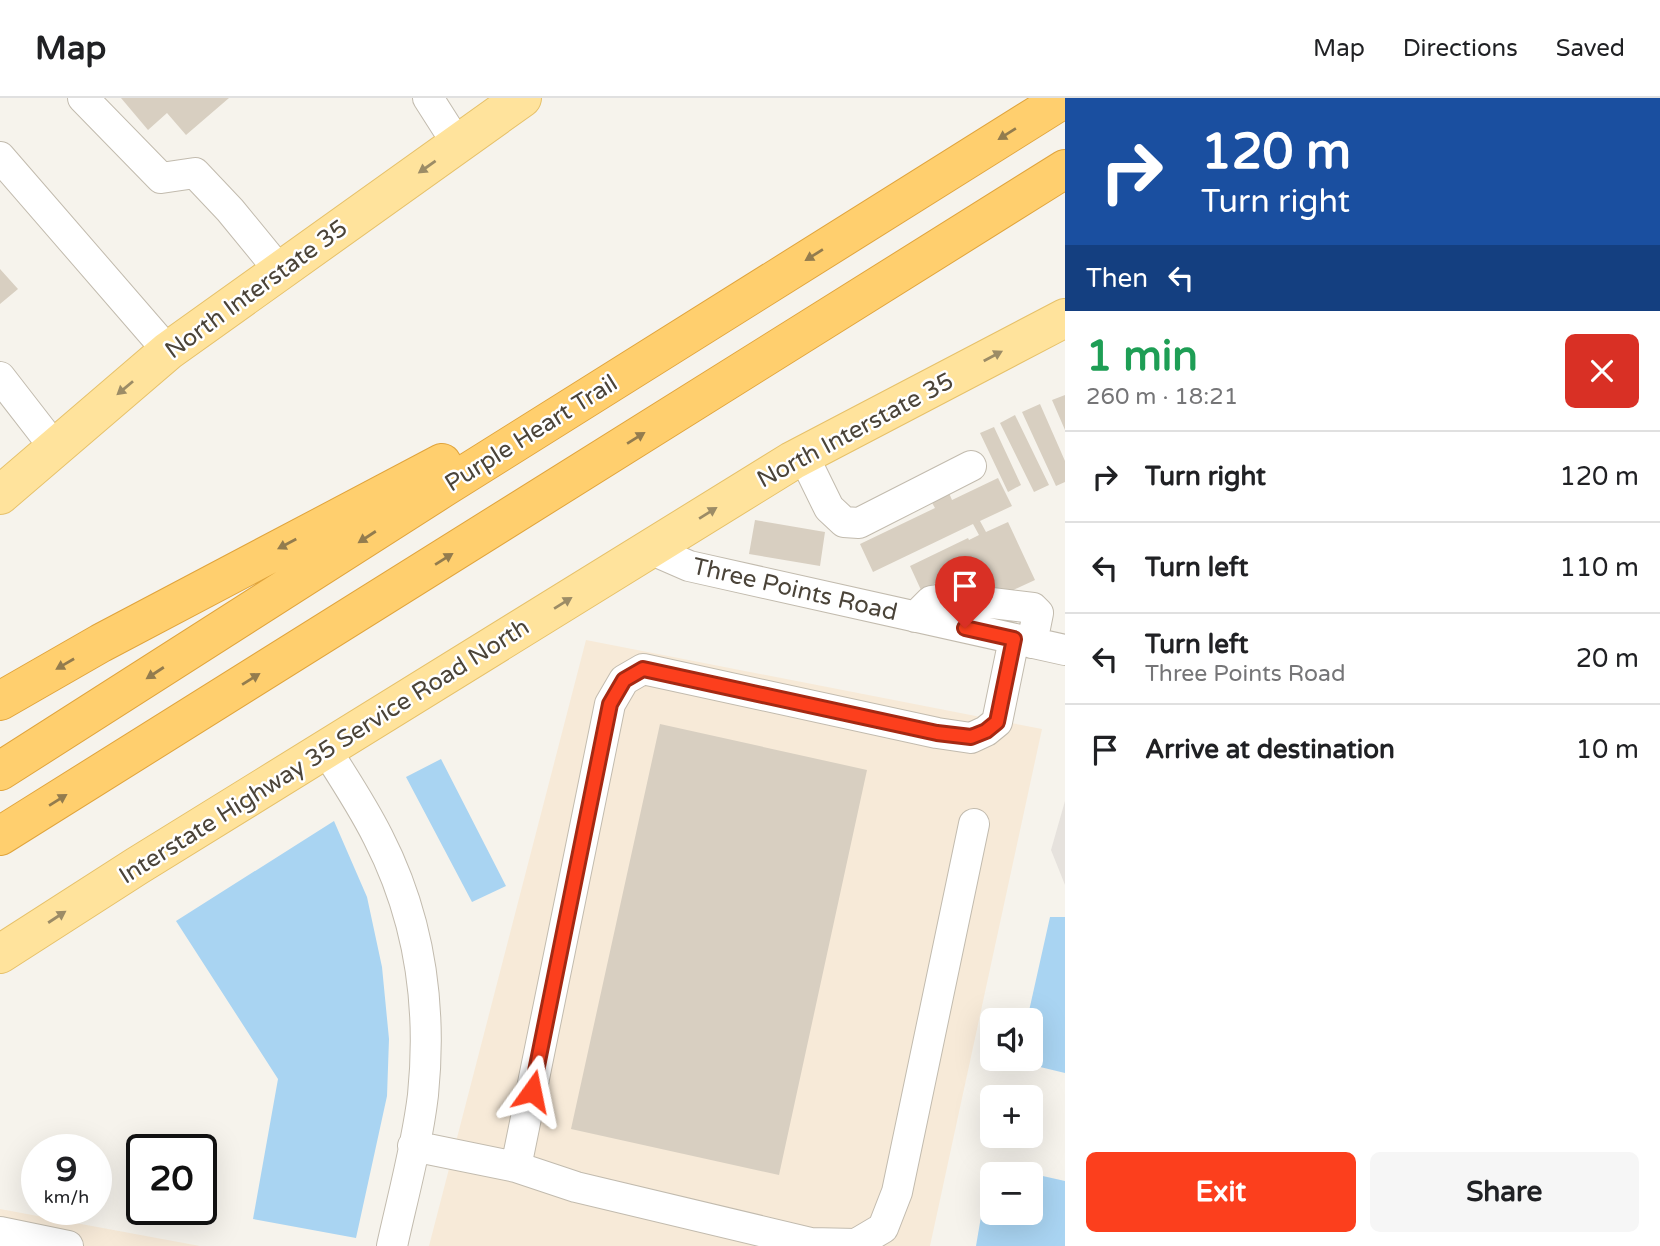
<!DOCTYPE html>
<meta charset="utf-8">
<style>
body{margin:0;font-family:"Varela Round",sans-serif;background:#f6f6f6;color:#202124;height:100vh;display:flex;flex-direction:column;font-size:26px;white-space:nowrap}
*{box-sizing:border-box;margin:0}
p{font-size:23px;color:#757577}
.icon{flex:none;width:38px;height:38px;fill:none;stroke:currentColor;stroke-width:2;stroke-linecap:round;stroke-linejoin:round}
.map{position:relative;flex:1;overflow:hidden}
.drawer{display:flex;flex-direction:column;background:#fff;width:595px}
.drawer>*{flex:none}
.top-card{background:#1a4fa0;color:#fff;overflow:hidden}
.fabs{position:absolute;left:980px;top:910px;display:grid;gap:14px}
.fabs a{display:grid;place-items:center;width:63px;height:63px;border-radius:10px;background:#fff;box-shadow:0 7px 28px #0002;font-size:35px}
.speed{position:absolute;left:21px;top:1036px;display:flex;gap:14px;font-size:35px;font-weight:700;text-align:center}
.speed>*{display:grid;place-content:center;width:91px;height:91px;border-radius:50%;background:#fff;box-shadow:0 7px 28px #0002;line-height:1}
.speed small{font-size:18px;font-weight:400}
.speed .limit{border:4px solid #111;border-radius:10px;background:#fff;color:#111}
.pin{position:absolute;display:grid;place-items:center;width:60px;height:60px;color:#fff;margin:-72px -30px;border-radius:50% 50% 50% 0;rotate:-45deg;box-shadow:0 0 7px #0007}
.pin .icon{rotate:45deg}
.me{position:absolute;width:77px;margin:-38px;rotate:12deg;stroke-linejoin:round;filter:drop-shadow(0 0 5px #0008)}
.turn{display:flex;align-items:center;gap:24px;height:147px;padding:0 21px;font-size:32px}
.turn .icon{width:91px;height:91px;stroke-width:2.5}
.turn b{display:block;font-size:49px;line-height:60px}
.then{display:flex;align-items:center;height:66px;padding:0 21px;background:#0003;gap:14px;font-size:26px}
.round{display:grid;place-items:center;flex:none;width:74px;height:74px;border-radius:10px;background:#f6f6f6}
.summary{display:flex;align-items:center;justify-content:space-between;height:119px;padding:0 21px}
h1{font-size:42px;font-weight:700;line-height:52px;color:#1e9e55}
.action{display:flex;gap:14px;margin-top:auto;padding:14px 21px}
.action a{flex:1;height:80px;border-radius:10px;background:#fc3f1d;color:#fff;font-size:28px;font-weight:700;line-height:80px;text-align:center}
.action a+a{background:#f6f6f6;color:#202124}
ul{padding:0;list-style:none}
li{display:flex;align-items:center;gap:21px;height:91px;padding:0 21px;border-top:2px solid #e0e0e0}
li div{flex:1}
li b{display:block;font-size:26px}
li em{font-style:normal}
header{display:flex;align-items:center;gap:42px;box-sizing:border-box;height:98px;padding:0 35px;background:#fff;border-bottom:2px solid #e0e0e0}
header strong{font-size:33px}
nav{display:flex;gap:38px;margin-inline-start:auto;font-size:24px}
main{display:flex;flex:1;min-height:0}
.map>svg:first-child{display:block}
.commercial{fill:#f7ead8}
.industrial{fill:#e6e2dd}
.water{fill:#a9d4f2;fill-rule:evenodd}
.building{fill:#d8cfc1}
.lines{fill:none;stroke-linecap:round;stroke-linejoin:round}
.minor-casing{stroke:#c2bbae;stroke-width:32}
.major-casing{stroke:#e6c16a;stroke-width:40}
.highway-casing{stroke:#e0a43c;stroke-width:40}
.minor{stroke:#fff;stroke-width:30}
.major{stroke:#ffe39c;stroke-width:38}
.highway{stroke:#ffcf6e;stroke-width:38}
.oneway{fill:#937c4e}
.oneway2{fill:#9c8c66}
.route-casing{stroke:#a42913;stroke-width:18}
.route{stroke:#fc3f1d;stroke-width:12}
.labels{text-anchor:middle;stroke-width:5;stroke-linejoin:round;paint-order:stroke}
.street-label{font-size:24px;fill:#4b4439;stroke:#fff}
</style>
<header>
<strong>Map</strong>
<nav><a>Map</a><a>Directions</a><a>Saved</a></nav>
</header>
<main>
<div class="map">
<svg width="1065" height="1148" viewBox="0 0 1065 1148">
<rect width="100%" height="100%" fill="#f6f3ec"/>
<path class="commercial" d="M 586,542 L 1042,631 L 930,1148 L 429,1148 Z
M 0,1111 L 200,1148 L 0,1148 Z"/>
<path class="industrial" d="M 1065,703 L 1065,787 L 1051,752 Z"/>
<path class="water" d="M 441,661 L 506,788 L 472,804 L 406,679 Z
M 334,723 L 367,799 L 382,869 L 389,941 L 387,998 L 356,1140 L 253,1121 L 278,981 L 176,823 Z
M 1050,819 L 1065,819 L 1065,975 L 1036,968 L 1030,961 L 1031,922 L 1027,922 Z
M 990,1066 L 1065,1083 L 1065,1148 L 976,1148 ZM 992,1076 L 1031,1076 L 1031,1115 L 992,1115 Z"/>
<path class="building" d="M 121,0 L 229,0 L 186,37 L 167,15 L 148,32 Z
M 0,171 L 18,191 L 0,206 Z
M 1065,297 L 1065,332 L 1052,302 Z
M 1040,306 L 1065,363 L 1065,384 L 1056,388 L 1022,314 Z
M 1015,317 L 1049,387 L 1034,394 L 1000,325 Z
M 994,329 L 1021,387 L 1008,394 L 980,335 Z
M 998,380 L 1012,408 L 980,423 L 986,434 L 1008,424 L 1035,482 L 996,500 L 979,465 L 921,492 L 910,468 L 968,440 L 969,442 L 979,437 L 973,426 L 873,474 L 860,446 L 935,410 L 931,403 L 949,395 L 952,402 Z
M 755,422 L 825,434 L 820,468 L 749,456 Z
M 660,626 L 867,672 L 779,1077 L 571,1031 Z"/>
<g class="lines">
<defs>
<path id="minor" d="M 83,0 L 161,80 L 195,75 L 230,112 L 280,173
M 428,0 L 458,47
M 0,59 L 168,253
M 0,279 L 55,350
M 803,357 L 829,410 L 844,424 L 859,425 L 971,368
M 650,451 L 689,468 L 1065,552
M 915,519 L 931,503 L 950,500 L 1033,510 L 1038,515 L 1032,545
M 326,652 C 344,680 363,709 378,739 C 419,819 432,908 423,997 C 417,1047 403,1098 392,1148
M 413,1048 L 516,1069 L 610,606 L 624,582 L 643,571 L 937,635 L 971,640 L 986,633 L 997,624 L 1014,541
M 516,1069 L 576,1089 L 811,1145 L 856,1146 L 883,1130 L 897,1094 L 974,726
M 0,1134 L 68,1148"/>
<path id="major" d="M 0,397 L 168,253 L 522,0
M 0,856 L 137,768 L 792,363 L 1065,220"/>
<path id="highway" d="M 0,603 L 101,545 L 442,365
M 0,673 L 443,390 L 1065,0
M 0,738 L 1065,71"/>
</defs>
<use href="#minor" class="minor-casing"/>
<use href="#major" class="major-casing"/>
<use href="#highway" class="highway-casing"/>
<use href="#minor" class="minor"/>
<use href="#major" class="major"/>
<use href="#highway" class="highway"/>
</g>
<defs><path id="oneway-solid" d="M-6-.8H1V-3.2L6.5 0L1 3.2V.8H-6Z" transform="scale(1.75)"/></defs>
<g class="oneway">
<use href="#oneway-solid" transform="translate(1007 36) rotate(148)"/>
<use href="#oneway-solid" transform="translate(814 157) rotate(148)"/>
<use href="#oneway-solid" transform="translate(636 340) rotate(-32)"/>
<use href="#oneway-solid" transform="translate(367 439) rotate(147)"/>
<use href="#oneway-solid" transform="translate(287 446) rotate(152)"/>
<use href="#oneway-solid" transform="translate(444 461) rotate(-32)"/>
<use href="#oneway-solid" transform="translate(65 566) rotate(150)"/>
<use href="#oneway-solid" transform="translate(155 575) rotate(147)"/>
<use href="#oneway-solid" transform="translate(251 581) rotate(-32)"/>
<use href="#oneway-solid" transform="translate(58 702) rotate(-32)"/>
</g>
<g class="oneway2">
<use href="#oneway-solid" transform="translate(427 69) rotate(145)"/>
<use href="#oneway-solid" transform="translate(993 258) rotate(-28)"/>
<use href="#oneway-solid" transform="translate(125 290) rotate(140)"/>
<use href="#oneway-solid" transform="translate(708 415) rotate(-32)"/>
<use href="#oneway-solid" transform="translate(563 505) rotate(-32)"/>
<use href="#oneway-solid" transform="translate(57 819) rotate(-33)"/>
</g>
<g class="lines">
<defs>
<path id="route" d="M 532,993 L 610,606 L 624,582 L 643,571 L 937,635 L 971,639 L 986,633 L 997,624 L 1014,541 L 965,530"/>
</defs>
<use href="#route" class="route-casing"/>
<use href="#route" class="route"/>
</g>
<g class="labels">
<g class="street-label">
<text transform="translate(256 191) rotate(-36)" y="8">North Interstate 35</text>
<text transform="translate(855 332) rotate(-28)" y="8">North Interstate 35</text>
<text transform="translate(531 335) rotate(-32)" y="8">Purple Heart Trail</text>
<text transform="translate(795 491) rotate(13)" y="8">Three Points Road</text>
<text transform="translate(324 653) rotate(-32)" y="8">Interstate Highway 35 Service Road North</text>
</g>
</g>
</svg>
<div class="fabs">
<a><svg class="icon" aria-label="sound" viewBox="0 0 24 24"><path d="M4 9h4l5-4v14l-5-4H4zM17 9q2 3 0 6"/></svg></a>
<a>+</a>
<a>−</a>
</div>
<div class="speed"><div>9<small>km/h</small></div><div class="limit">20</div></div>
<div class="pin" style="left:965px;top:530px;background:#d93025"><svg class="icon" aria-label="arrive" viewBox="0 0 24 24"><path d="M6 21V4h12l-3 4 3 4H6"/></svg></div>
<svg class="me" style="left:532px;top:993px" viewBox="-20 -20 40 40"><path d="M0-17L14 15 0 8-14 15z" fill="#fc3f1d" stroke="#fff" stroke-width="4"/></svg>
</div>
<section class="drawer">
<div class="top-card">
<div class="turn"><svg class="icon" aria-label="right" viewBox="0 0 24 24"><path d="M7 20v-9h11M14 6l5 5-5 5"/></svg><div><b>120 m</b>Turn right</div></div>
<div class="then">Then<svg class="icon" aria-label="left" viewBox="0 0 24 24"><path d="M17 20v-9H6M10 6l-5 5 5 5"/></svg></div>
</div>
<div class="summary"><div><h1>1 min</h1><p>260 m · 18:21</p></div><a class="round" style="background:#d93025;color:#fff"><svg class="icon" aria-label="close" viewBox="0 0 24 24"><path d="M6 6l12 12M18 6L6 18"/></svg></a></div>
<ul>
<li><svg class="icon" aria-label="right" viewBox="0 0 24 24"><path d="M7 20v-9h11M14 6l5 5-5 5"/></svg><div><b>Turn right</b></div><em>120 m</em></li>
<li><svg class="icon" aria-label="left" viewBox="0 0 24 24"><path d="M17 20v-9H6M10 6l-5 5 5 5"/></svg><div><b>Turn left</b></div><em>110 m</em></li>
<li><svg class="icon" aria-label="left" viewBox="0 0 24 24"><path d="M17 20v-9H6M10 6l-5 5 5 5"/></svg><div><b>Turn left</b><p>Three Points Road</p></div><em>20 m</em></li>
<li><svg class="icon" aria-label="arrive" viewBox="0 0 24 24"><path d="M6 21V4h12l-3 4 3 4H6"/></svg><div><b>Arrive at destination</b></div><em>10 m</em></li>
</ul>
<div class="action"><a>Exit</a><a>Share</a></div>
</section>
</main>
